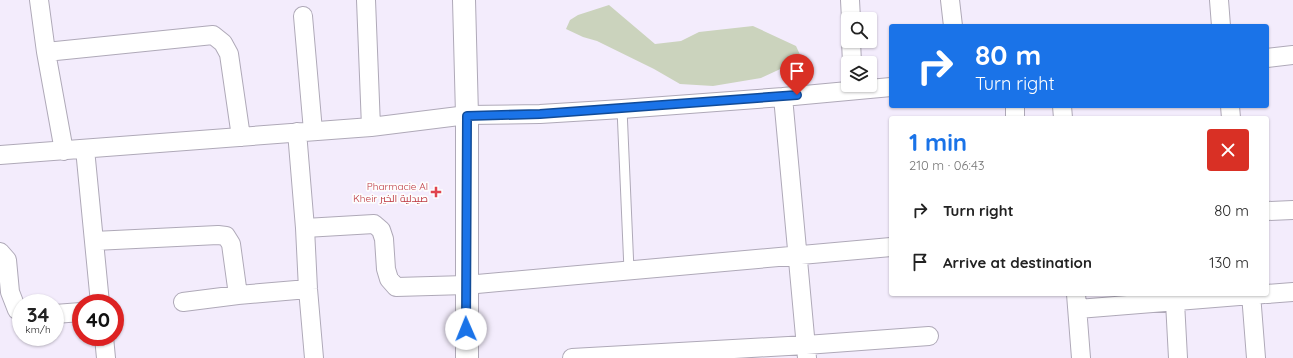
<!DOCTYPE html>
<meta charset="utf-8">
<style>
body{margin:0;font-family:Quicksand,Cairo,sans-serif;background:#f6f6f6;color:#222;height:100vh;display:flex;flex-direction:column;font-size:15px;white-space:nowrap}
*{box-sizing:border-box;margin:0}
p{font-size:13px;color:#767676}
.icon{flex:none;width:22px;height:22px;fill:none;stroke:currentColor;stroke-width:2;stroke-linecap:round;stroke-linejoin:round}
.map{position:relative;flex:1;overflow:hidden}
.side{position:absolute;left:889px;top:116px;width:380px;height:180px;display:flex;flex-direction:column;background:#fff;border-radius:4px;box-shadow:0 1px 3px #0004}
.side>*{flex:none}
.guide{position:absolute;left:889px;top:24px;width:380px;height:84px;border-radius:4px;box-shadow:0 1px 3px #0004;background:#1a73e8;color:#fff;overflow:hidden}
.fabs{position:absolute;left:841px;top:12px;display:grid;gap:8px}
.fabs a{display:grid;place-items:center;width:36px;height:36px;border-radius:4px;background:#fff;box-shadow:0 1px 3px #0004;font-size:20px}
.speed{position:absolute;left:12px;top:294px;display:flex;gap:8px;font-size:20px;font-weight:700;text-align:center}
.speed>*{display:grid;place-content:center;width:52px;height:52px;border-radius:50%;background:#fff;box-shadow:0 1px 3px #0004;line-height:1}
.speed small{font-size:10px;font-weight:400}
.speed .limit{border:6px solid #d22;background:#fff;color:#111}
.pin{position:absolute;display:grid;place-items:center;width:34px;height:34px;color:#fff;margin:-41px -17px;border-radius:50% 50% 50% 0;rotate:-45deg;box-shadow:0 0 4px #0007}
.pin .icon{rotate:45deg}
.me{position:absolute;width:44px;margin:-22px;rotate:359deg;stroke-linejoin:round;filter:drop-shadow(0 0 3px #0008)}
.turn{display:flex;align-items:center;gap:14px;height:84px;padding:0 20px;font-size:18px}
.turn .icon{width:52px;height:52px;stroke-width:2.5}
.turn b{display:block;font-size:28px;line-height:34px}
.round{display:grid;place-items:center;flex:none;width:42px;height:42px;border-radius:4px;background:#f6f6f6}
.overview{display:flex;align-items:center;justify-content:space-between;height:68px;padding:0 20px}
h1{font-size:24px;font-weight:800;line-height:30px;color:#1a73e8}
ul{padding:0;list-style:none}
li{display:flex;align-items:center;gap:12px;height:52px;padding:0 20px}
li div{flex:1}
li b{display:block;font-size:15px}
li em{font-style:normal}
.map>svg:first-child{display:block}
.green{fill:#cbd3bd}
.lines{fill:none;stroke-linecap:round;stroke-linejoin:round}
.lane-casing{stroke:#afa9b8;stroke-width:11}
.street-casing{stroke:#afa9b8;stroke-width:20}
.secondary-casing{stroke:#afa9b8;stroke-width:24}
.lane{stroke:#fff;stroke-width:9}
.street{stroke:#fff;stroke-width:18}
.secondary{stroke:#fff;stroke-width:22}
.route-casing{stroke:#114b97;stroke-width:10}
.route{stroke:#1a73e8;stroke-width:7}
.health-dot{fill:#e0444e;stroke:#fdfdfd;stroke-width:1.5}
.labels{text-anchor:middle;stroke-width:3.5;stroke-linejoin:round;paint-order:stroke}
.health-label{font-size:10px;fill:#be3a42;stroke:#fdfdfd;text-anchor:end}
</style>
<div class="map">
<svg width="1293" height="358" viewBox="0 0 1293 358">
<rect width="100%" height="100%" fill="#f3ecfc"/>
<path class="green" d="M 609,5 L 655,44 L 681,41 L 699,32 L 753,26 L 796,46 L 802,59 L 761,78 L 713,86 L 680,84 L 654,69 L 597,41 L 583,37 L 566,29 L 570,20 L 578,15 Z"/>
<g class="lines">
<defs>
<path id="lane" d="M 622,109 L 629,270"/>
<path id="street" d="M 39,0 L 46,52 L 64,151
M 366,0 L 371,127
M 850,0 L 851,19
M 950,0 L 953,26
M 1219,0 L 1221,26
M 303,16 L 313,131
M 851,41 L 852,63
M 46,52 L 213,35 L 223,43 L 229,54 L 241,137
M 1267,58 L 1293,55
M 783,97 L 807,358
M 1062,106 L 1063,118
M 1230,106 L 1231,118
M 1015,118 L 1015,106
M 297,132 L 305,228 L 308,289 L 314,358
M 85,149 L 100,303
M 0,155 L 371,127 L 467,115 L 540,114 L 622,109 L 783,97 L 891,87
M 1267,211 L 1293,210
M 305,228 L 374,224 L 381,230 L 384,239 L 386,269 L 389,279 L 396,287 L 466,285 L 891,247
M 94,241 L 218,235 L 226,236 L 231,244 L 238,295
M 0,252 L 7,260 L 10,292 L 17,310 L 21,312
M 1076,294 L 1081,358
M 1251,294 L 1256,358
M 1267,294 L 1293,292
M 183,302 L 238,295 L 308,289
M 1175,302 L 1178,358
M 1078,309 L 1264,294
M 55,314 L 81,312
M 104,337 L 106,358
M 572,358 L 806,345 L 929,336"/>
<path id="secondary" d="M 464,0 L 467,115 L 467,358"/>
</defs>
<use href="#lane" class="lane-casing"/>
<use href="#street" class="street-casing"/>
<use href="#secondary" class="secondary-casing"/>
<use href="#lane" class="lane"/>
<use href="#street" class="street"/>
<use href="#secondary" class="secondary"/>
</g>
<g class="lines">
<defs>
<path id="route" d="M 466,329 L 467,116 L 540,114 L 797,95"/>
</defs>
<use href="#route" class="route-casing"/>
<use href="#route" class="route"/>
</g>
<path class="health-dot" d="M434 186h4v4h4v4h-4v4h-4v-4h-4v-4h4z"/>
<g class="labels">
<g class="health-label">
<text x="428" y="190">Pharmacie Al<tspan x="428" dy="12">Kheir صيدلية الخير</tspan></text>
</g>
</g>
</svg>
<div class="fabs">
<a><svg class="icon" aria-label="search" viewBox="0 0 24 24"><circle cx="10" cy="10" r="6"/><path d="M15 15l6 6"/></svg></a>
<a><svg class="icon" aria-label="layers" viewBox="0 0 24 24"><path d="M12 4l9 5-9 5-9-5zM3 14l9 5 9-5"/></svg></a>
</div>
<div class="speed"><div>34<small>km/h</small></div><div class="limit">40</div></div>
<div class="pin" style="left:797px;top:95px;background:#d93025"><svg class="icon" aria-label="arrive" viewBox="0 0 24 24"><path d="M6 21V4h12l-3 4 3 4H6"/></svg></div>
<svg class="me" style="left:466px;top:329px" viewBox="-20 -20 40 40"><circle r="19" fill="#fff"/><path d="M0-13L10 11 0 6-10 11z" fill="#1a73e8"/></svg>
<div class="guide">
<div class="turn"><svg class="icon" aria-label="right" viewBox="0 0 24 24"><path d="M7 20v-9h11M14 6l5 5-5 5"/></svg><div><b>80 m</b>Turn right</div></div>
</div>
<section class="side">
<div class="overview"><div><h1>1 min</h1><p>210 m · 06:43</p></div><a class="round" style="background:#d93025;color:#fff"><svg class="icon" aria-label="close" viewBox="0 0 24 24"><path d="M6 6l12 12M18 6L6 18"/></svg></a></div>
<ul>
<li><svg class="icon" aria-label="right" viewBox="0 0 24 24"><path d="M7 20v-9h11M14 6l5 5-5 5"/></svg><div><b>Turn right</b></div><em>80 m</em></li>
<li><svg class="icon" aria-label="arrive" viewBox="0 0 24 24"><path d="M6 21V4h12l-3 4 3 4H6"/></svg><div><b>Arrive at destination</b></div><em>130 m</em></li>
</ul>
</section>
</div>
